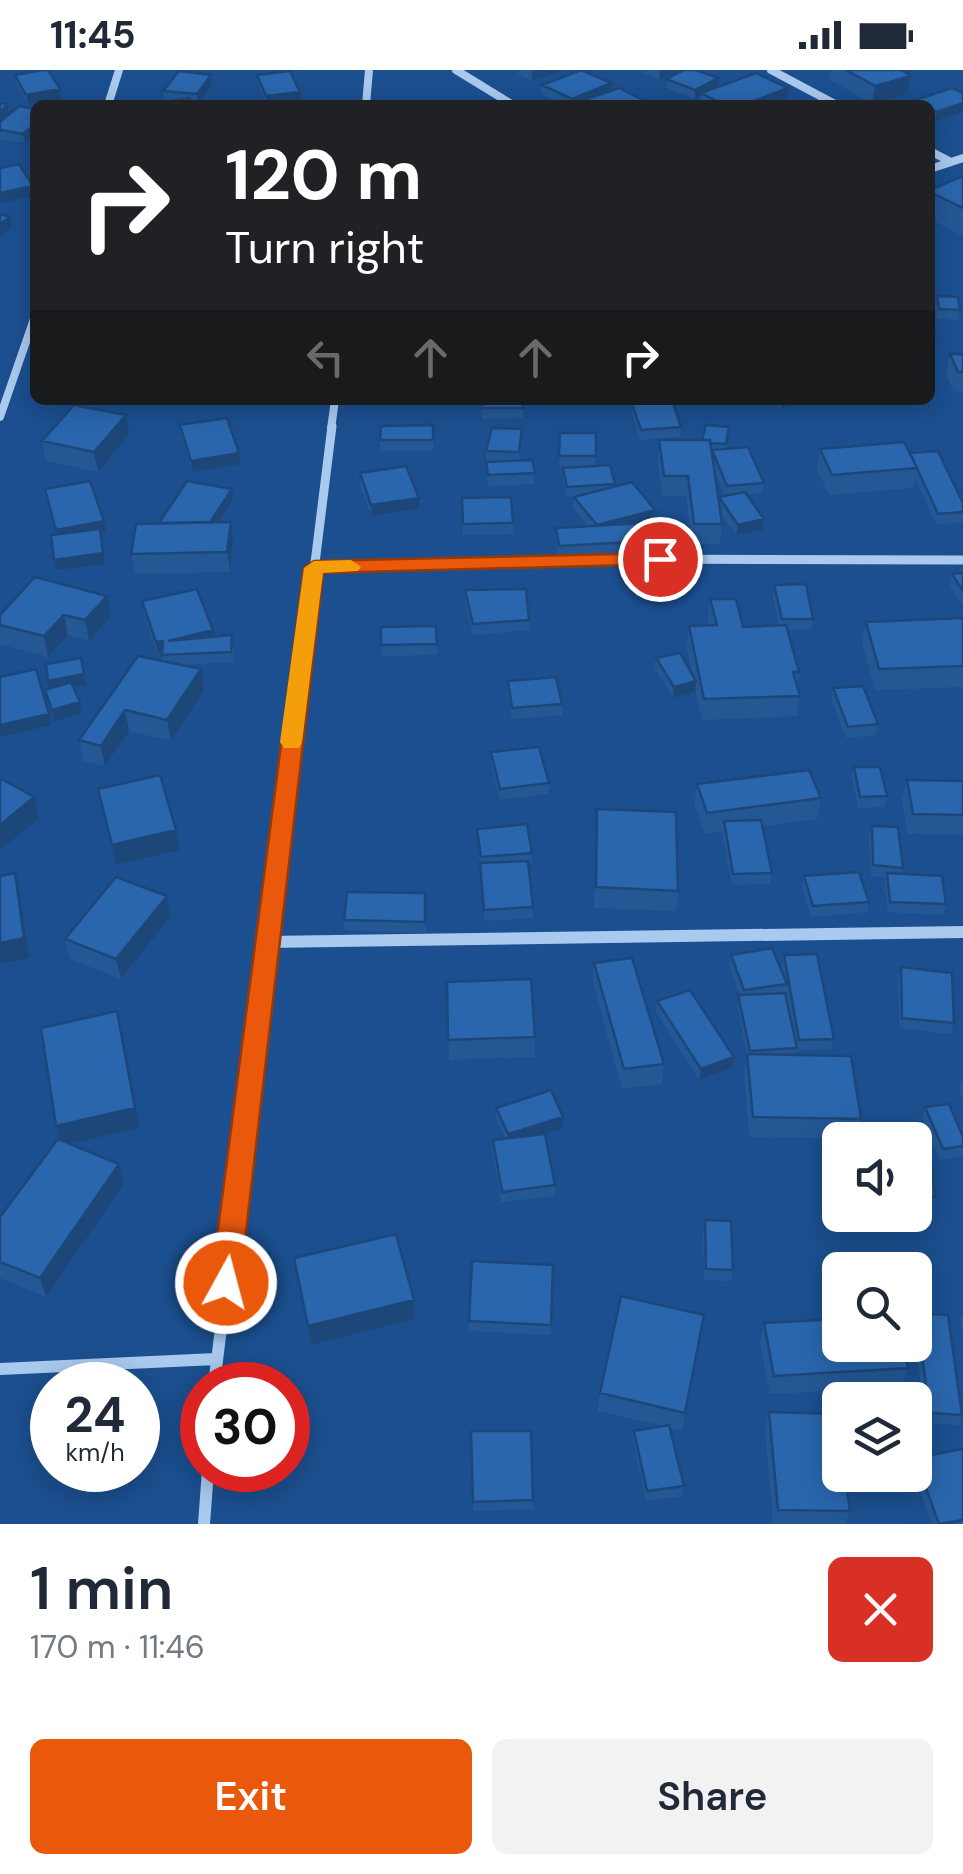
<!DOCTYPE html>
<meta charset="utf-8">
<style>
body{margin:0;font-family:"DM Sans",sans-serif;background:#f2f2f3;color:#1f2937;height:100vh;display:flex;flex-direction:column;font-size:38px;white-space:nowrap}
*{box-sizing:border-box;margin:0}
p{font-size:32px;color:#747a83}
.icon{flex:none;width:55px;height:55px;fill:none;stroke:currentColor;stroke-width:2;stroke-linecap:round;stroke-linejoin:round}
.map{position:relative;height:1454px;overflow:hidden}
.details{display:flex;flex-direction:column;background:#fff;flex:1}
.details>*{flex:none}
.banner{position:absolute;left:30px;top:30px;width:905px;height:305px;border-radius:15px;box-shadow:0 5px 25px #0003;background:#202124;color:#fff;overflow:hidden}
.controls{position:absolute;left:822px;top:1052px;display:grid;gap:20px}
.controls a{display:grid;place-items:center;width:110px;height:110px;border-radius:15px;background:#fff;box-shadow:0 5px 25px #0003;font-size:50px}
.speed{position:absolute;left:30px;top:1292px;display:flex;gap:20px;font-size:50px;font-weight:700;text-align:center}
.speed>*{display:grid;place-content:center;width:130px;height:130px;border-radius:50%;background:#fff;box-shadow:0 5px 25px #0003;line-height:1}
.speed small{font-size:25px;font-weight:400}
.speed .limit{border:15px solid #d22;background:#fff;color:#111}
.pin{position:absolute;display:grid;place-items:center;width:85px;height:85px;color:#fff;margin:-42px;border:5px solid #fff;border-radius:50%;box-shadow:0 2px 10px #0007}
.me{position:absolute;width:110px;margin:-55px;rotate:7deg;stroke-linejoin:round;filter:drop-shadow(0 0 8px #0008)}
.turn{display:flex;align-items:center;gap:35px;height:210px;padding:0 30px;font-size:45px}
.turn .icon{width:130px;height:130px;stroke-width:2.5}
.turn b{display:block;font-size:70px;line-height:85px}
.lanes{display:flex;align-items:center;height:95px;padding:0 30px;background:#0003;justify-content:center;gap:50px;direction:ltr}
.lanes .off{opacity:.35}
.round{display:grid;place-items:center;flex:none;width:105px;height:105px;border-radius:15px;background:#f2f2f3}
.overview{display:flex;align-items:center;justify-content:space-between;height:170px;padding:0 30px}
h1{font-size:60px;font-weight:600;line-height:75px}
.button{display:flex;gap:20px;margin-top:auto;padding:20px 30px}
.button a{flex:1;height:115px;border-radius:15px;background:#ea580c;color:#fff;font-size:40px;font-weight:600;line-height:115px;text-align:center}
.button a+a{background:#f2f2f3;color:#1f2937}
.status{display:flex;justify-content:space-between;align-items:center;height:70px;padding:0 50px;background:#fff;direction:ltr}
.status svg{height:28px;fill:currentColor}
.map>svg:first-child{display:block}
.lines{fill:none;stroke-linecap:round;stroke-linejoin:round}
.street-far2{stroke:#a9c9ee;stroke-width:8}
.street-far1{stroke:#a9c9ee;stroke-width:9}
.street{stroke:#a9c9ee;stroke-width:12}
.wall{fill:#245895;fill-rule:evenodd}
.shaded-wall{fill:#1d4779}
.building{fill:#2a66ad;stroke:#1d4779;stroke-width:2.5}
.route{fill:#ea580c;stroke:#983908;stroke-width:2.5}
.slow{fill:#f59e0b}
</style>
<div class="status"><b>11:45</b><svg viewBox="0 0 49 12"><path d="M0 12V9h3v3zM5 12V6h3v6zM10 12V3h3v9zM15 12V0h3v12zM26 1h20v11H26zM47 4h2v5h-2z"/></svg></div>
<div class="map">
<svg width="963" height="1454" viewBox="0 0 963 1454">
<rect width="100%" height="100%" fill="#1b4f8f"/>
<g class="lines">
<path class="street-far2" d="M 456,0 L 513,35
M 771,0 L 837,35
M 108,35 L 119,0
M 366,35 L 369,0
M 930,81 L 951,92
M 930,99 L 963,88
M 0,347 L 35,246
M 331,359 L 335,330"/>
<path class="street-far1" d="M 313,497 L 622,489 L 963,490
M 273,831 L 332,356"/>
<path class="street" d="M 266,872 L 963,862
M 0,1299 L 216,1289
M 214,1315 L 274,828
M 204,1454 L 208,1400"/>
</g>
<path class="wall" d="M 518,0 L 559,0 L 559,2 L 532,11 L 518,4 Z
M 639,0 L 696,0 L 718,8 L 718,17 L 788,18 L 786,35 L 700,35 L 701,26 L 695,29 L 666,18 L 666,9 L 677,4 L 659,10 Z
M 831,0 L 911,0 L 908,23 L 872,34 L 829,9 Z
M 15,5 L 60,19 L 61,29 L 28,34 L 17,14 Z
M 211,5 L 212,14 L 198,34 L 164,30 L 163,21 Z
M 257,5 L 301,31 L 267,35 L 258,14 Z
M 542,15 L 612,20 L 644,35 L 564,35 L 542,24 Z
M 963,23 L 963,42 L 935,51 L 930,49 L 930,35 L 914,35 L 915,30 Z
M 0,33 L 7,34 L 9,43 L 6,47 L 19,36 L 25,73 L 0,69 Z
M 963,106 L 963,166 L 930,149 L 930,120 Z
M 937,226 L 960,240 L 958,250 L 937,249 L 935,237 Z
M 930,251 L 936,268 L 934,278 L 930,278 Z
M 950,284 L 963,284 L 963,321 L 954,322 L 946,304 Z
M 169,330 L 196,330 L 195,333 Z
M 481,330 L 523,338 L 523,348 L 482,349 Z
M 772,330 L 810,330 L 809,332 L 780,339 Z
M 632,334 L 681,357 L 680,367 L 640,370 L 632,344 Z
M 126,345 L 129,365 L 98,402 L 46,391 L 42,371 Z
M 180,355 L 240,394 L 193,402 L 181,366 Z
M 433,355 L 433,381 L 380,381 L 380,370 Z
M 729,357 L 726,379 L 764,413 L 762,423 L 747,425 L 764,449 L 763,460 L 736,465 L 720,442 L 722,454 L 720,474 L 692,474 L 686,426 L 662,426 L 658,390 L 659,370 L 702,370 ZM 714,398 L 725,426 L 719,427 Z
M 560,363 L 596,363 L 595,396 L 615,414 L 614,416 L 655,440 L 654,450 L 642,454 L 650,471 L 649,482 L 559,487 L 555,469 L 556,458 L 588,456 L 573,438 L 574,427 L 567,427 L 563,409 L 563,398 L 584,397 L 559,397 Z
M 522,370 L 519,390 L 535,403 L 534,414 L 488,416 L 486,402 L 486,381 Z
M 820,379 L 910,384 L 963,442 L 963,453 L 936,454 L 915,408 L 913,418 L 829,425 L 817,399 Z
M 360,403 L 419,428 L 419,439 L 371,446 L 360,414 Z
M 232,419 L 233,429 L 219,452 L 231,452 L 233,472 L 230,502 L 135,504 L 131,484 L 159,453 Z
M 462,428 L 513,453 L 513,464 L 463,465 Z
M 963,503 L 963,536 L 950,515 L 952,504 Z
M 774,515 L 813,549 L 812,559 L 788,560 L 799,602 L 797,615 L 800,626 L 797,646 L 702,650 L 695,620 L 695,622 L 673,628 L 655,599 L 656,588 L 692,604 L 687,577 L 689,556 L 709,556 L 708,549 L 710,529 L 743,557 L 779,555 L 773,526 Z
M 465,520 L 529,550 L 529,560 L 473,565 L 465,531 Z
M 107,526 L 111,546 L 89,571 L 68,565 L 48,587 L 0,574 L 0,545 Z
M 142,531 L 213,560 L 213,567 L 233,576 L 233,592 L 181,595 L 204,620 L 171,671 L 129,661 L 105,696 L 83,691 L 79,670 L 163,591 L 162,582 L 157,583 L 143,542 Z
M 963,548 L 963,617 L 875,620 L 862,572 L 866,552 Z
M 436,556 L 437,585 L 382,586 L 381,557 Z
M 508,611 L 562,634 L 562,645 L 512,649 L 507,622 Z
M 833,618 L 878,654 L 876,665 L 846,668 L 831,629 Z
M 491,682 L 549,713 L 548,724 L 500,730 L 491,693 Z
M 854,697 L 887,726 L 884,737 L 858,738 L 852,708 Z
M 907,710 L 963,711 L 963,765 L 908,764 L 902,730 Z
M 697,714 L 821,728 L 817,749 L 763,756 L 772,803 L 770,814 L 732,815 L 722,761 L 705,764 L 694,735 Z
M 597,739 L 678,821 L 676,841 L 594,838 Z
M 872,756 L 903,798 L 901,804 L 946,834 L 943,845 L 888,842 L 884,814 L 886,808 L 871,806 L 869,767 Z
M 477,759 L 532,783 L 532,794 L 529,794 L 533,848 L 484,851 Z
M 804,806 L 869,832 L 867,842 L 811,847 L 802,817 Z
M 425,823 L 426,863 L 345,860 L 344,850 Z
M 171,846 L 121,909 L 70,889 L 65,869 Z
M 772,878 L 783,905 L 782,896 L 784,885 L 817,884 L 834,969 L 831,979 L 797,980 L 796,985 L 851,986 L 861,1049 L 858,1063 L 927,1067 L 935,1127 L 928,1146 L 905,1145 L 915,1145 L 915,1070 L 840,1070 L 840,1141 L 837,1141 L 833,1081 L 836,1068 L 749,1067 L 744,1004 L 747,985 L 737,936 L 738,925 L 740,925 L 729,896 L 731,885 Z
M 594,893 L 664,994 L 662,1014 L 622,1019 L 593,913 Z
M 901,897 L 954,953 L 951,964 L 899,958 L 898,907 Z
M 447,912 L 535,967 L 535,987 L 449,990 Z
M 657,931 L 734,987 L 732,998 L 699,1010 L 656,942 Z
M 122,961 L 140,1058 L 70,1074 L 119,1094 L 124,1114 L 46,1227 L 0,1208 L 0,1147 L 60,1070 Z
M 963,1007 L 963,1032 L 959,1018 Z
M 925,1037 L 963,1067 L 963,1086 L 939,1090 L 922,1048 Z
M 496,1038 L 563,1058 L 543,1064 L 555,1115 L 555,1126 L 501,1132 L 492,1080 L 493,1070 L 505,1068 L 496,1049 Z
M 705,1150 L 733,1200 L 731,1211 L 704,1210 L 703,1160 Z
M 294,1188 L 414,1230 L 415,1249 L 311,1275 Z
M 553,1195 L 550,1265 L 469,1261 L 469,1251 Z
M 963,1241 L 963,1265 L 960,1249 Z
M 916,1243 L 962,1345 L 959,1355 L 926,1353 L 915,1269 Z
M 704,1245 L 682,1361 L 670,1358 L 684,1416 L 682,1426 L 646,1431 L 633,1371 L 634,1361 L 663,1356 L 598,1341 L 600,1323 Z
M 764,1253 L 908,1298 L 901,1317 L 770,1324 L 760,1272 Z
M 769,1342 L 850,1441 L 845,1454 L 773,1454 L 765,1360 Z
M 471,1361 L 533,1430 L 533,1439 L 473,1441 Z
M 963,1379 L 963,1454 L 932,1454 L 914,1405 L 915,1405 L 915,1388 Z"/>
<path class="shaded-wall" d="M 538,0 L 559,0 L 559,2 L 532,11 L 532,2 Z
M 662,0 L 684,0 L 659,10 L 660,1 Z
M 902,0 L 911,0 L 908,23 L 872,34 L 875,16 Z
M 211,5 L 212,14 L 198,34 L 197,24 Z
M 718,8 L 718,17 L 701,23 L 701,26 L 695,29 L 695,20 Z
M 612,13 L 611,22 L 572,35 L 572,29 Z
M 788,18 L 786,35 L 743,35 Z
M 60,19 L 61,29 L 28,34 L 26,25 Z
M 300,22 L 301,31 L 267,35 L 266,26 Z
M 963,33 L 963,42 L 935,51 L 937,42 Z
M 7,34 L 9,43 L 0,55 L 0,43 Z
M 35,54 L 35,65 L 25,73 L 23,64 Z
M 33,116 L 35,126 L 0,133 L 0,123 Z
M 10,147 L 12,157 L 0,166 L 0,154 Z
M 782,330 L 810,330 L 809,332 L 780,339 Z
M 126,345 L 129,365 L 98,402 L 94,382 Z
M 239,383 L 240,394 L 193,402 L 191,391 Z
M 232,419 L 233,429 L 206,472 L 205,461 Z
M 419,428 L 419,439 L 371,446 L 371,435 Z
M 655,440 L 654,450 L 596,466 L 597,455 Z
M 764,449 L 763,460 L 736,465 L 738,455 Z
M 104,451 L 106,462 L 101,463 L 105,494 L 56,500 L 54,490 L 59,471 L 56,460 Z
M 231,452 L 233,472 L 230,502 L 227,482 Z
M 107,526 L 111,546 L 89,571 L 85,550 Z
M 64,545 L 68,565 L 48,587 L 44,566 Z
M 213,560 L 214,571 L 168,571 Z
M 163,571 L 165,582 L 157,583 L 156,572 Z
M 201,599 L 204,620 L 171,671 L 167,650 Z
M 84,604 L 86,615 L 51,622 L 48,611 Z
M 696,611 L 695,622 L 673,628 L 674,617 Z
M 80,632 L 82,643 L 55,651 L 52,640 Z
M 125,640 L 129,661 L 105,696 L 101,676 Z
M 49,644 L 51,655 L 0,667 L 0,655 Z
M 34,727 L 39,748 L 0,780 L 0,755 Z
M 176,760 L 179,780 L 116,795 L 112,775 Z
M 15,803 L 20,824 L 29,888 L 0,894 L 0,873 Z
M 167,826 L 171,846 L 121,909 L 116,889 Z
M 122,961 L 140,1058 L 61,1076 L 56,1056 Z
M 734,987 L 732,998 L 699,1010 L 701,999 Z
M 563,1047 L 563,1058 L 508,1075 L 508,1064 Z
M 119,1094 L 124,1114 L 46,1227 L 40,1208 Z
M 414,1230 L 415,1249 L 311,1275 L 308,1256 Z"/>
<path class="building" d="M 43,0 L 48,0 L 60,19 L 26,25 L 15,5 Z
M 581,0 L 612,13 L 572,29 L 542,15 Z
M 684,0 L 696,0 L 718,8 L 695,20 L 666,9 Z
M 846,0 L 901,0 L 911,6 L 875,16 Z
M 179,1 L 211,5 L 197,24 L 163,21 Z
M 290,1 L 300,22 L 266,26 L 257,5 Z
M 756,3 L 788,18 L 743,35 L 725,35 L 701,23 Z
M 619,18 L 645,31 L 634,35 L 569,35 Z
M 952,18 L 963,23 L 963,33 L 937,42 L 930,38 L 930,35 L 924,35 L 915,30 Z
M 189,28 L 193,35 L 149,35 Z
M 0,33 L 7,34 L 0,43 Z
M 19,36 L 35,39 L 35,54 L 23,64 L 0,60 L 0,52 Z
M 19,94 L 33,116 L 0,123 L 0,98 Z
M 963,106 L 963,138 L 930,122 L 930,120 Z
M 0,144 L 10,147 L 0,154 Z
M 937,226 L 958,227 L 960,240 L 939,239 Z
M 930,251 L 936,268 L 930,268 Z
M 950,284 L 963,284 L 963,302 L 958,302 Z
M 482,330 L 523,330 L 523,338 L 482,338 Z
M 672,330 L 681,357 L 641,360 L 632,334 Z
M 74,335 L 126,345 L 94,382 L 42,371 Z
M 227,348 L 239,383 L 191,391 L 180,355 Z
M 433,355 L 433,370 L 380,370 L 381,356 Z
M 706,355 L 729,357 L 726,374 L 710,373 L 710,370 L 702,370 Z
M 492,358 L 522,359 L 519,382 L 486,381 Z
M 560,363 L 596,363 L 596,386 L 559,386 Z
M 659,370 L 710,370 L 722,454 L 694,454 L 688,406 L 664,406 Z
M 904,372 L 917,398 L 832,405 L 820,379 Z
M 748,377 L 764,413 L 727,416 L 712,380 Z
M 938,381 L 963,433 L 963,442 L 938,444 L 910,383 Z
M 532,390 L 535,403 L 488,405 L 486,392 Z
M 610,395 L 615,414 L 567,417 L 563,398 Z
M 406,396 L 419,428 L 371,435 L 360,403 Z
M 90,411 L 104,451 L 56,460 L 45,419 Z
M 187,411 L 232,419 L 210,452 L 159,453 Z
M 632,412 L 655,440 L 597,455 L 574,427 Z
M 745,422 L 764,449 L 738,455 L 719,427 Z
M 511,427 L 513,453 L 463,454 L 462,428 Z
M 231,452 L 227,482 L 131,484 L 136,454 Z
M 646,453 L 650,471 L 559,476 L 556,458 Z
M 100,459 L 103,483 L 54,490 L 51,465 Z
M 963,503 L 963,521 L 952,504 Z
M 35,507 L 107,526 L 85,550 L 64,545 L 44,566 L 0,555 L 0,545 Z
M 806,514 L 813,549 L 782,549 L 774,515 Z
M 197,519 L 213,560 L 168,571 L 232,565 L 231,582 L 162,585 L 163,571 L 156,572 L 142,531 Z
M 526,519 L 529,550 L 473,554 L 465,520 Z
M 710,529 L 736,529 L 743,557 L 786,555 L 799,602 L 793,602 L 800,626 L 704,629 L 689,556 L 717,555 Z
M 963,548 L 963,596 L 879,599 L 866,552 Z
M 436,556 L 437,574 L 381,575 L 381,557 Z
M 680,583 L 696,611 L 674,617 L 656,588 Z
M 138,586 L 201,599 L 167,650 L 125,640 L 101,676 L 79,670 Z
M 81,588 L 84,604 L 48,611 L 46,594 Z
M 36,599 L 49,644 L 0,655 L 0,607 Z
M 556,607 L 562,634 L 512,638 L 508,611 Z
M 71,612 L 80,632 L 52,640 L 45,620 Z
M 863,616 L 878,654 L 848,657 L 833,618 Z
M 539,677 L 549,713 L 500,719 L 491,682 Z
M 854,697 L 880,697 L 887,726 L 860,727 Z
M 809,700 L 821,728 L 707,743 L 697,714 Z
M 160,705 L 176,760 L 112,775 L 98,719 Z
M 0,708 L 34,727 L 0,755 Z
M 907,710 L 963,711 L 963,745 L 913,744 Z
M 597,739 L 676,742 L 678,821 L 596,817 Z
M 761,750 L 772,803 L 733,804 L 724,751 Z
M 527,754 L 532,783 L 481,787 L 477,759 Z
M 872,756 L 898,757 L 903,798 L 873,795 Z
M 528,791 L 533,837 L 484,840 L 480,793 Z
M 859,802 L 869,832 L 813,836 L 804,806 Z
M 15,803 L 24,868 L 0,873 L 0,806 Z
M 887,803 L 942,806 L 946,834 L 890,832 Z
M 116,807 L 167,826 L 116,889 L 65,869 Z
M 347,822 L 425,823 L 425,852 L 344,850 Z
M 772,878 L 787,914 L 744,920 L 731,885 Z
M 817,884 L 834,969 L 799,970 L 784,885 Z
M 632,888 L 664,994 L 624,999 L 594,893 Z
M 901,897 L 952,903 L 954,953 L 902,948 Z
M 531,909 L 535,967 L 448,970 L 447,912 Z
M 690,920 L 734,987 L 701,999 L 657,931 Z
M 785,923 L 797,978 L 750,981 L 738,925 Z
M 117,941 L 135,1038 L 56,1056 L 41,958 Z
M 747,984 L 851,986 L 861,1049 L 753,1047 Z
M 551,1020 L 563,1047 L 508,1064 L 496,1038 Z
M 949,1034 L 963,1067 L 963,1076 L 943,1079 L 925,1037 Z
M 838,1061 L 927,1067 L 935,1127 L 915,1126 L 915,1070 L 840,1070 L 840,1095 Z
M 545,1064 L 555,1115 L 502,1122 L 493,1070 Z
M 58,1069 L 119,1094 L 40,1208 L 0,1192 L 0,1147 Z
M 705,1150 L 731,1151 L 733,1200 L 706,1199 Z
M 396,1164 L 414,1230 L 308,1256 L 294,1188 Z
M 472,1191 L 553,1195 L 551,1255 L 469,1251 Z
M 621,1226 L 704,1245 L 685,1343 L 600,1323 Z
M 916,1243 L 948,1245 L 962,1345 L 930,1343 Z
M 840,1249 L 840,1275 L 902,1275 L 908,1298 L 774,1306 L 764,1253 Z
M 769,1342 L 838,1344 L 840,1363 L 840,1405 L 845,1405 L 850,1441 L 778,1440 Z
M 669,1355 L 684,1416 L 647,1421 L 634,1361 Z
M 471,1361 L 531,1361 L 533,1430 L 473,1432 Z
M 963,1379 L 963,1450 L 939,1454 L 915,1388 Z"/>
<path class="route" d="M 660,483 L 667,485 L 667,494 L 323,503 L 240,1213 L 236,1222 L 226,1226 L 215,1222 L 211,1213 L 304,498 L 314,491 Z"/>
<path class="slow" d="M 351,490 L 361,497 L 358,501 L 323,503 L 302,672 L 299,678 L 284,678 L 280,672 L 304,498 L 314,491 Z"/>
</svg>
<div class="controls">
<a><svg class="icon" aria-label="sound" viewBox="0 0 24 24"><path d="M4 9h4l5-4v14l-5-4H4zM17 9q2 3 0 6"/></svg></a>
<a><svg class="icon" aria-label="search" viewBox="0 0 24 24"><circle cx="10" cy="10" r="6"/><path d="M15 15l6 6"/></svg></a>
<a><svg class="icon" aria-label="layers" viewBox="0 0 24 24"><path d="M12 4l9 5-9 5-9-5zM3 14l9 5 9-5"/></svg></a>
</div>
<div class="speed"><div>24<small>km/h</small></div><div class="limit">30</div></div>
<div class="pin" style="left:660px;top:489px;background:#d93025"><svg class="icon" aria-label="arrive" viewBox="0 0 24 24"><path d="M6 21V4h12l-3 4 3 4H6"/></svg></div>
<svg class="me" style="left:226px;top:1213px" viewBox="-20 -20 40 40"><circle r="17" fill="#ea580c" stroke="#fff" stroke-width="3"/><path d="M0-11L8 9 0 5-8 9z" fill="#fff"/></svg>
<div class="banner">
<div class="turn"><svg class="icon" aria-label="right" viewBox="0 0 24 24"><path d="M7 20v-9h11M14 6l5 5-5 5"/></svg><div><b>120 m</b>Turn right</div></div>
<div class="lanes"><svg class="icon off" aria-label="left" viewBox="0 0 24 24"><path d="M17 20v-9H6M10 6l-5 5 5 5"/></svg><svg class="icon off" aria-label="ahead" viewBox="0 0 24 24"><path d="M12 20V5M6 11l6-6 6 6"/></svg><svg class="icon off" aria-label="ahead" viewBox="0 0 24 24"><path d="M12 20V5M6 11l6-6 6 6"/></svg><svg class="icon" aria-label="right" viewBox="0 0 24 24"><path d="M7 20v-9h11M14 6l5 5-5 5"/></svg></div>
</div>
</div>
<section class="details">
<div class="overview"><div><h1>1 min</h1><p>170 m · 11:46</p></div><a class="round" style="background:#d93025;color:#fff"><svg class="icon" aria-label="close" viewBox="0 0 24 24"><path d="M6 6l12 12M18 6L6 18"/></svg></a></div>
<div class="button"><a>Exit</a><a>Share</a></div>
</section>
